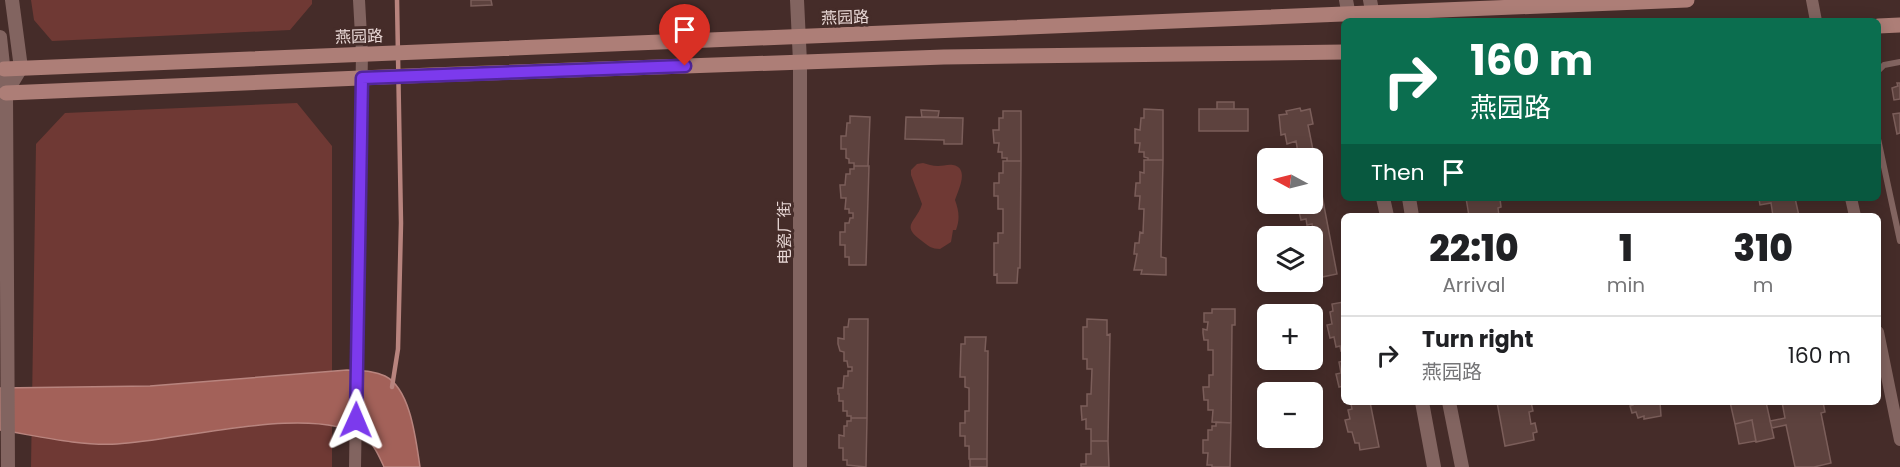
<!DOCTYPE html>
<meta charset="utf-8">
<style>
body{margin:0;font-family:Poppins,"Noto Sans SC",sans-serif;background:#f2f2f2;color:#202124;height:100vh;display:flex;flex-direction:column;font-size:22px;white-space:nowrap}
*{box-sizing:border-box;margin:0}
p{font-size:20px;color:#757577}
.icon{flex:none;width:33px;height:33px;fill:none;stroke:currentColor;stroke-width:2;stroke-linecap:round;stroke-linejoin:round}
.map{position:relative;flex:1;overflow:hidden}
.panel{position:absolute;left:1341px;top:213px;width:540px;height:192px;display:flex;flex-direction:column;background:#fff;border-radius:9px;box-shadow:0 3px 15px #0003}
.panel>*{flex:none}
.top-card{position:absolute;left:1341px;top:18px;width:540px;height:183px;border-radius:9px;box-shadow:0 3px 15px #0003;background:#0b6e4f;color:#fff;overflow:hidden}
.needle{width:39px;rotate:277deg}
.controls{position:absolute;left:1257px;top:148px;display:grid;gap:12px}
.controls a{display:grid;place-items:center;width:66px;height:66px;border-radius:9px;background:#fff;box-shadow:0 3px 15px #0003;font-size:30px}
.pin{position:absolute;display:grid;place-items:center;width:51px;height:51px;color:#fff;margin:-62px -26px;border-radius:50% 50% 50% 0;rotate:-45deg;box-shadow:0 0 6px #0007}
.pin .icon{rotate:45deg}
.me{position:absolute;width:66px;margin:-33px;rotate:1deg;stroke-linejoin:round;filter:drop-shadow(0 0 4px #0008)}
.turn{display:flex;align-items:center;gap:21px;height:126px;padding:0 30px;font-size:27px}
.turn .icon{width:78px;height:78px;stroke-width:2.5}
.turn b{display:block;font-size:42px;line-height:51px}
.then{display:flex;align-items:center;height:57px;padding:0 30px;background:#0003;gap:12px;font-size:22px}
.eta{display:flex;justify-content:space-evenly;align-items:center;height:102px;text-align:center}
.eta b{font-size:36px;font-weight:800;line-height:42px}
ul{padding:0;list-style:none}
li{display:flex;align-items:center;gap:18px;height:78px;padding:0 30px;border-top:2px solid #e0e0e0}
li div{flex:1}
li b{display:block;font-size:22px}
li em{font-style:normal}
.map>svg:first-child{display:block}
.green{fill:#6f3934}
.water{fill:#a36159;stroke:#b8847e;stroke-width:1.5}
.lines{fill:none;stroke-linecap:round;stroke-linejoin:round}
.stream{stroke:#b8847e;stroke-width:4.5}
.building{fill:#5d423e;stroke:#7b5e5a;stroke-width:1.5}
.service{stroke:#826460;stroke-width:6}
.minor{stroke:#826460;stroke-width:12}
.tertiary{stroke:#826460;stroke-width:14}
.secondary{stroke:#ad7e77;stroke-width:15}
.route-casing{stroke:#51269a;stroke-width:15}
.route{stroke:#7c3aed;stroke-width:10}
.labels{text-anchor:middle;stroke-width:6;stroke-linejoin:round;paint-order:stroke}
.street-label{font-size:16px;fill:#e8d7d5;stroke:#452c29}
</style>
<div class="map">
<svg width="1900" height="467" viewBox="0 0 1900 467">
<rect width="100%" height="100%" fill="#452c29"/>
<path class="green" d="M 31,0 L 312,0 L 312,4 L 290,30 L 52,41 L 34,20 Z
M 297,103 L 332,146 L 332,467 L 31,467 L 36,144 L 65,113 Z
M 923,163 C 928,164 932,166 938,166 C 943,166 948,164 953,165 C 970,168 958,191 955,200 C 959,211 960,219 956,230 L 953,230 L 951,242 L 940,249 C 932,249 928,246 922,241 C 899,225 917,222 922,204 L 911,175 L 911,170 L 917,164 Z"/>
<path class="water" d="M 347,370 C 360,371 373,370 385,376 C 411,389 416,441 420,467 L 384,467 C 379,456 374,444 364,437 C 312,403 179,441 117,444 C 79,446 38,436 0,430 L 0,388 L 150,386 Z"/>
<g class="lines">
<path class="stream" d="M 392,387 L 398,349 L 401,223 L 397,0"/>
</g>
<path class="building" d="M 471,0 L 491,0 L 492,5 L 471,6 Z
M 1897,83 L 1900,83 L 1900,99 L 1894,100 L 1892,88 L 1898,86 Z
M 1217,102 L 1234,102 L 1234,109 L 1217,109 Z
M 1300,108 L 1301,111 L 1310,109 L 1313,124 L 1308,125 L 1320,185 L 1312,187 L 1312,159 L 1295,159 L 1294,154 L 1298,153 L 1296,141 L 1287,144 L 1285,134 L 1281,135 L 1279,115 L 1287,114 L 1286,111 Z
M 1144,109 L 1163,110 L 1163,160 L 1148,160 L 1148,158 L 1144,157 L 1144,152 L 1139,152 L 1140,143 L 1135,143 L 1135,129 L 1140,130 L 1141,118 L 1144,118 Z
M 1199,109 L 1248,109 L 1248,131 L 1199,131 Z
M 921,110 L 939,111 L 938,117 L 922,117 Z
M 1003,111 L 1021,111 L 1021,161 L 1007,161 L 1007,158 L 1002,158 L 1002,152 L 998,152 L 999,143 L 994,143 L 993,130 L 999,130 L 999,118 L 1003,118 Z
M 1900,113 L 1900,133 L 1897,134 L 1893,114 Z
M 850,116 L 870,117 L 868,166 L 854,166 L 854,163 L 849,163 L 849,159 L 846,158 L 846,149 L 841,149 L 841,136 L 846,136 L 847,123 L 850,123 Z
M 906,117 L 963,118 L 962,144 L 944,144 L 944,140 L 905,139 Z
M 1144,160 L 1163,160 L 1161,257 L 1166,258 L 1166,275 L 1141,274 L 1142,270 L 1134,270 L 1137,254 L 1134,254 L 1135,243 L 1139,243 L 1140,232 L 1143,233 L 1144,209 L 1139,209 L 1140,196 L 1135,196 L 1136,183 L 1140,183 L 1140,172 L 1144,173 Z
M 1003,161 L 1021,161 L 1020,268 L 1018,268 L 1017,283 L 997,283 L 997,274 L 994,275 L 994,243 L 998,243 L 998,233 L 1003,233 L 1003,209 L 998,209 L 998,196 L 994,196 L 994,183 L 999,183 L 999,173 L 1003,173 Z
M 854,166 L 869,166 L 866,265 L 849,265 L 849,257 L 845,257 L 845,245 L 840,245 L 840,232 L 845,232 L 845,223 L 849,223 L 850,218 L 853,218 L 853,213 L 849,213 L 849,209 L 845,209 L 846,198 L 841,198 L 840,185 L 845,185 L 846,174 L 850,174 L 850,169 L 854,169 Z
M 1320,185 L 1337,274 L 1322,277 L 1320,268 L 1316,269 L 1315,263 L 1312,264 L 1312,242 L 1315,242 L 1312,224 L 1307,225 L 1306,219 L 1301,220 L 1298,207 L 1304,206 L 1303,204 L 1312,204 L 1312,187 Z
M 1466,198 L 1500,199 L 1501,207 L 1498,208 L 1499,216 L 1469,216 Z
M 1795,198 L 1799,216 L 1773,216 L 1771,203 L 1760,205 L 1759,199 Z
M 1344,302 L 1344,350 L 1341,351 L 1340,346 L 1336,347 L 1334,337 L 1330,338 L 1327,325 L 1332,324 L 1330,312 L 1333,311 L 1332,304 Z
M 1212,309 L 1235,309 L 1235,325 L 1232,325 L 1231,423 L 1212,422 L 1213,410 L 1208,410 L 1208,400 L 1204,400 L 1203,387 L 1209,387 L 1209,375 L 1213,375 L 1213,350 L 1208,350 L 1208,340 L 1204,340 L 1203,333 L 1203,329 L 1207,330 L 1208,322 L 1204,322 L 1204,313 L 1212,313 Z
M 849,319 L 868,319 L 867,418 L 851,418 L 851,416 L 847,416 L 847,411 L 843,411 L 843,401 L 839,401 L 839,394 L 838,394 L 838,388 L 843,388 L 844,376 L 848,376 L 848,371 L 852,371 L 852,367 L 848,367 L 847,361 L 844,361 L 844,352 L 840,351 L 838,344 L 838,338 L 844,339 L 844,327 L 848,327 Z
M 1087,319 L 1107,320 L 1107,335 L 1110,334 L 1108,441 L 1091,441 L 1091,429 L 1086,429 L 1086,419 L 1082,420 L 1081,406 L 1087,406 L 1087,394 L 1091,394 L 1092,369 L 1087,369 L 1087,359 L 1083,359 L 1083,327 L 1087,327 Z
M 965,337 L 986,337 L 985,351 L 988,351 L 987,459 L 969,459 L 969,446 L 965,446 L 965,436 L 960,436 L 960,423 L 965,423 L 965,411 L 969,411 L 969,388 L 965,387 L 965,377 L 960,377 L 961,344 L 965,344 Z
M 1342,356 L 1344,356 L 1344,386 L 1339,387 L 1336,374 L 1341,373 L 1339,362 L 1343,361 Z
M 1355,402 L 1370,402 L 1379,447 L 1360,450 L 1359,443 L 1355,443 L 1352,432 L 1348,432 L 1345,420 L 1350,419 L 1348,410 L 1352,409 L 1351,404 Z
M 1497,402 L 1531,402 L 1533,411 L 1529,412 L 1531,424 L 1535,423 L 1537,432 L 1533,433 L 1534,440 L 1505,446 Z
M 1632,402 L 1660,402 L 1661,416 L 1644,419 L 1644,416 L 1638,418 L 1636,412 L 1632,413 L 1630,406 L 1633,405 Z
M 1730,402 L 1766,402 L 1774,438 L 1756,442 L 1752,420 L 1735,424 Z
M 1782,402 L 1823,402 L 1825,412 L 1821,413 L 1831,463 L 1814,467 L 1795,467 L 1786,425 L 1772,428 L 1770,421 L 1785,418 Z
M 851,418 L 867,418 L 866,467 L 847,465 L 847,460 L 843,460 L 843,448 L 839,448 L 839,435 L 844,436 L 844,426 L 847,426 L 847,421 L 851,421 Z
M 1752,420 L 1756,441 L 1739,444 L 1735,424 Z
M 1216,422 L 1231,423 L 1230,467 L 1212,467 L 1212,465 L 1207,465 L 1208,453 L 1203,453 L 1203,440 L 1208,440 L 1208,430 L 1212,430 L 1212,426 L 1216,426 Z
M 1091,441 L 1108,441 L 1109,467 L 1081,467 L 1081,464 L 1086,464 L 1086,454 L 1091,454 Z
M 970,459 L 987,459 L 987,467 L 970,467 Z"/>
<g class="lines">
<path class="service" d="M 1878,71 L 1884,65 L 1900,62
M 1878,139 L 1900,241"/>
<path class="minor" d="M 1812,0 L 1816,21
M 1851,198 L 1855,216
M 1878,332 L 1900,440
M 355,467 L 362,53 L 359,0"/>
<path class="tertiary" d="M 797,0 L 800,62 L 800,467
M 1346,0 L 1350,21
M 1370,0 L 1374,21
M 0,37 L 6,93 L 8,467
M 6,93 L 21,68 L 12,0
M 1383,198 L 1387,216
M 1409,198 L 1412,216
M 1422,402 L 1434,467
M 1449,402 L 1462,467"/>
<path class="secondary" d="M 1878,26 L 1900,25
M 4,69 L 1687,0
M 6,93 L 431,75 L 944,57 L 1344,52"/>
</g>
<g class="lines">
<defs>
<path id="route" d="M 356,420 L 362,78 L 685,66"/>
</defs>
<use href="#route" class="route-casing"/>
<use href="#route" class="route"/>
</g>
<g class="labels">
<g class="street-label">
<text transform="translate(845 17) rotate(-2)" y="6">燕园路</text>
<text transform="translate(359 36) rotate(-2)" y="6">燕园路</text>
<text transform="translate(784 233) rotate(-90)" y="6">电瓷厂街</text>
</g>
</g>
</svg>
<div class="controls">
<a><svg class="needle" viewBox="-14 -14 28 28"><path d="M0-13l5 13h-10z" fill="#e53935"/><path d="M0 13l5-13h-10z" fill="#757577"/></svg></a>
<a><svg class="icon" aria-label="layers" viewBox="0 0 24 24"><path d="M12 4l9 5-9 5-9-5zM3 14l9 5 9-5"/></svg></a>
<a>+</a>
<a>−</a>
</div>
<div class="pin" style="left:685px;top:66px;background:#d93025"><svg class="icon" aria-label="arrive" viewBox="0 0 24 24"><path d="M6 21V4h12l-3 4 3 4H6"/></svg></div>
<svg class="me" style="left:356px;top:420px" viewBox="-20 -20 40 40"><path d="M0-17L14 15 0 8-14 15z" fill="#7c3aed" stroke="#fff" stroke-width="4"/></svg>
<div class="top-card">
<div class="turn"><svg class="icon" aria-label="right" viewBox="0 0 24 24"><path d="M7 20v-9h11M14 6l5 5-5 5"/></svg><div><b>160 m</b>燕园路</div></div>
<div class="then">Then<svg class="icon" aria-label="arrive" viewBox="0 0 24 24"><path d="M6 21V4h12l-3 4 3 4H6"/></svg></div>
</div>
<section class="panel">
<div class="eta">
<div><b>22:10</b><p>Arrival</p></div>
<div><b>1</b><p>min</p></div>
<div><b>310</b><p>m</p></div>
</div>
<ul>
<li><svg class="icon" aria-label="right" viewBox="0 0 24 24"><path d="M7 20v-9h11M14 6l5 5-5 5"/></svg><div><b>Turn right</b><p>燕园路</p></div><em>160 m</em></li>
</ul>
</section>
</div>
